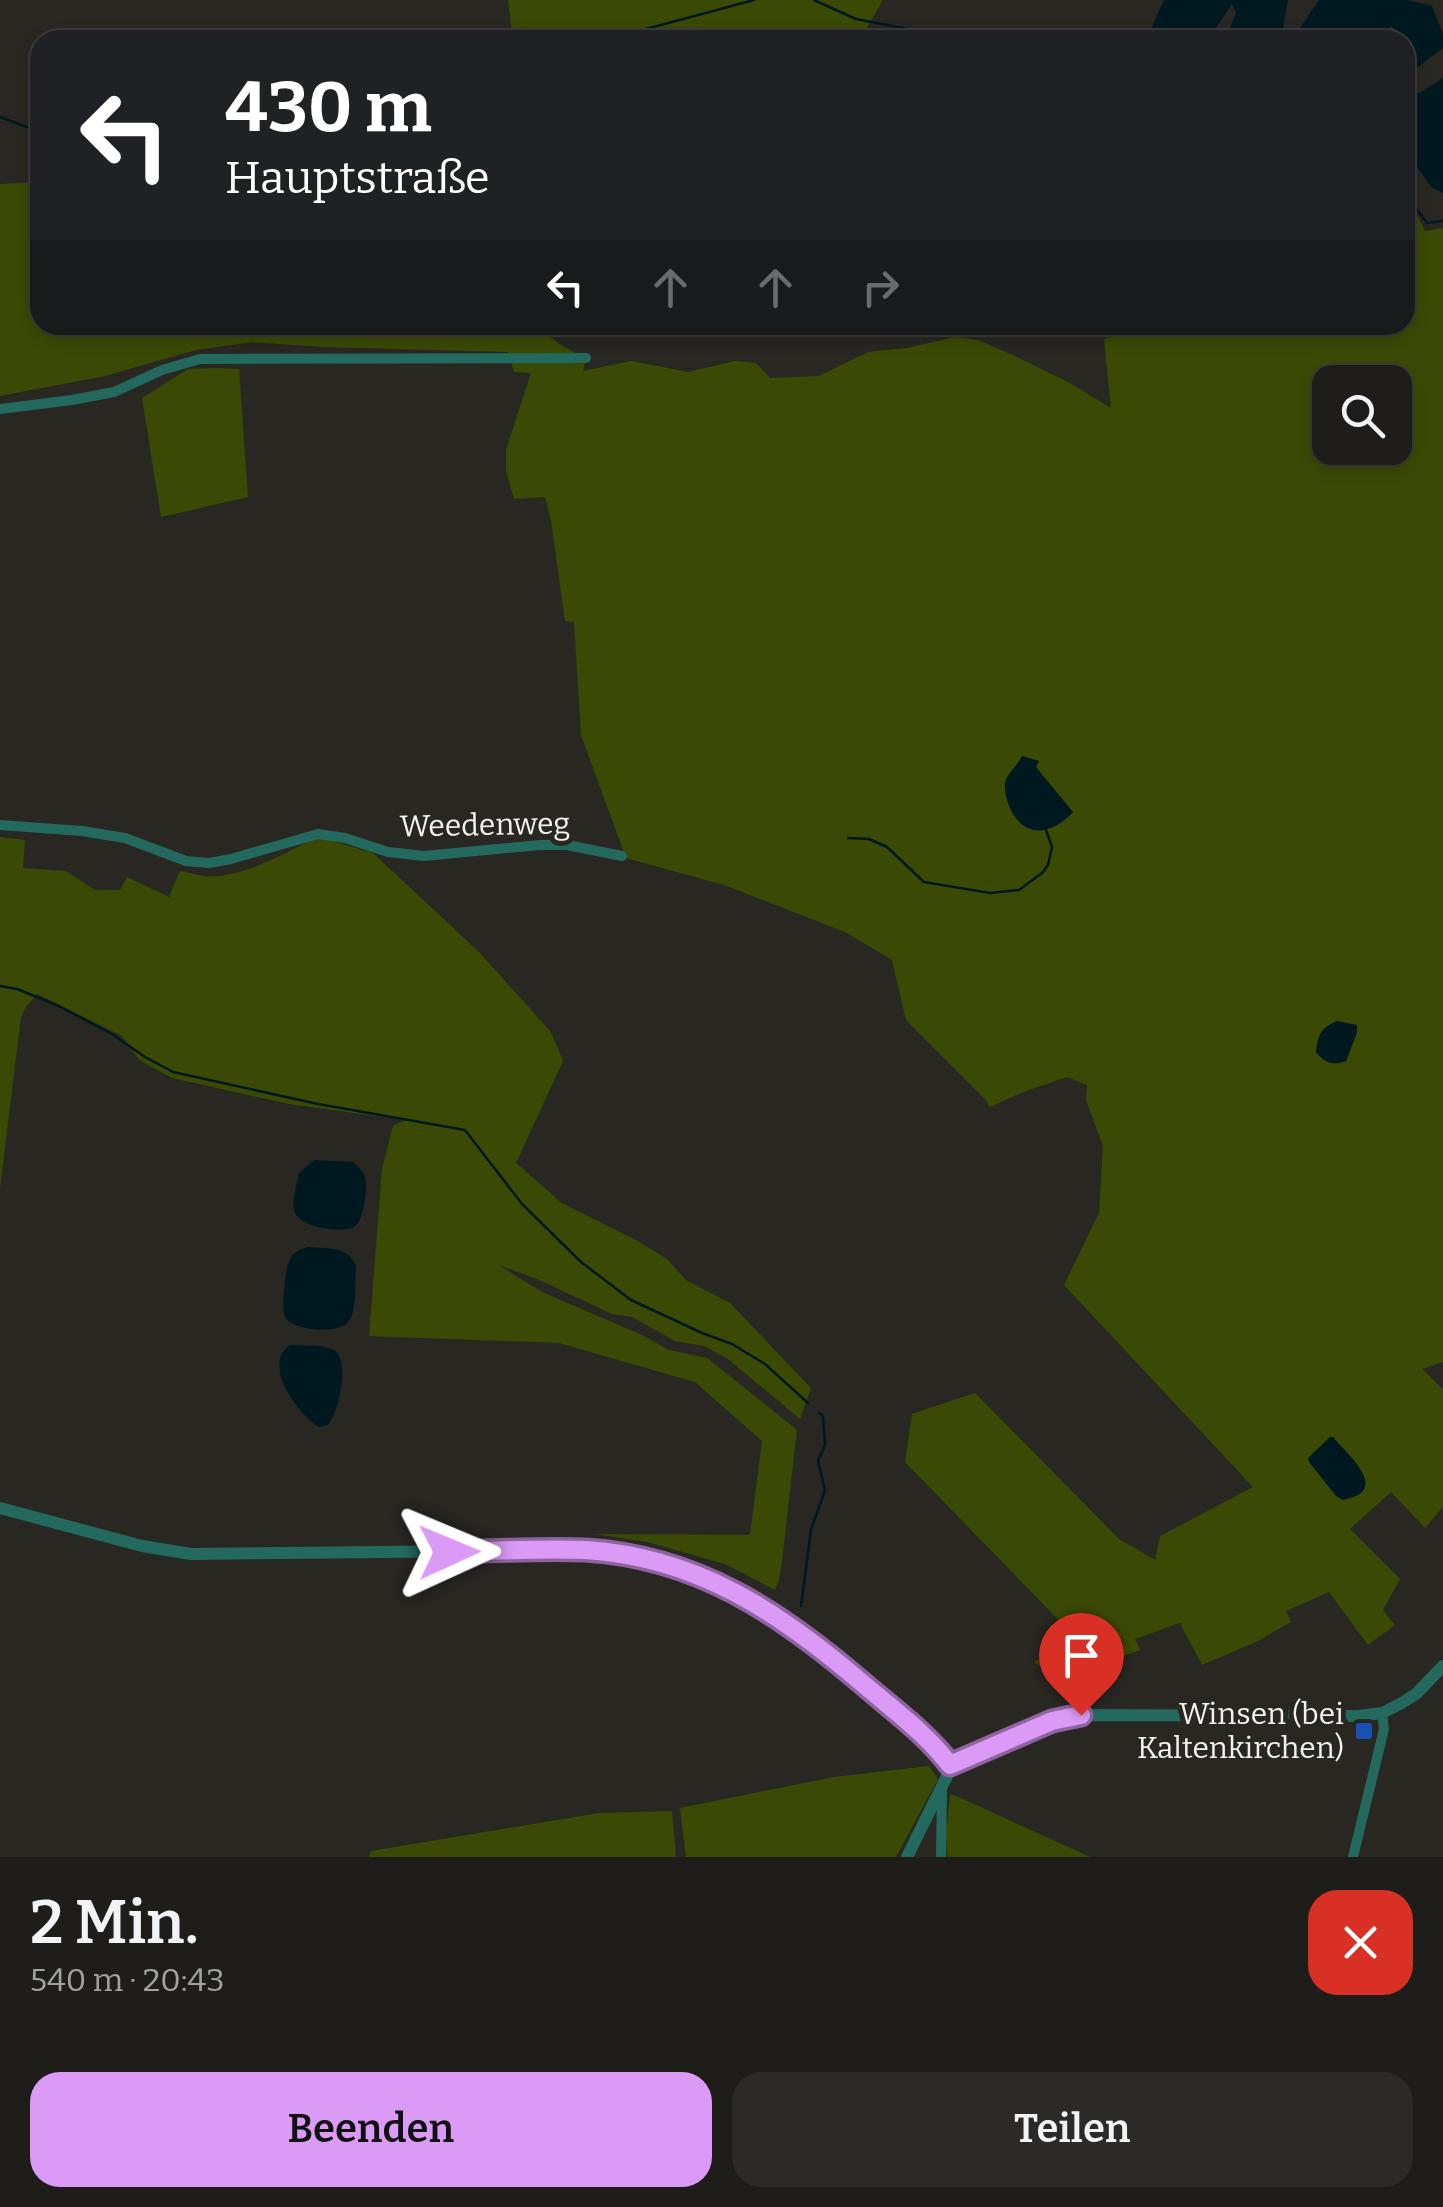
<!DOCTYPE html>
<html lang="de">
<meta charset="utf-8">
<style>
body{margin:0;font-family:Bitter,serif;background:#2c2a27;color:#f1f3f6;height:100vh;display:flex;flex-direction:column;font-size:38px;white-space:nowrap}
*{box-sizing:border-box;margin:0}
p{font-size:32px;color:#a1a2a2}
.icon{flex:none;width:55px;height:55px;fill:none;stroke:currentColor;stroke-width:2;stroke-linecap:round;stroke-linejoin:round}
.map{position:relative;height:1857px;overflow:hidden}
.details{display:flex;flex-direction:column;background:#1f1d1a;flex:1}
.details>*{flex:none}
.top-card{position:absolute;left:30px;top:30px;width:1385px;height:305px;border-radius:30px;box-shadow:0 5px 15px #0003,0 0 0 2px #3c3b39;background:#202124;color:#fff;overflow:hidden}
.tools{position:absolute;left:1312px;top:365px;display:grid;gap:20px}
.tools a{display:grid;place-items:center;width:100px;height:100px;border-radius:20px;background:#1f1d1a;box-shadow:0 5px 15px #0003,0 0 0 2px #3c3b39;font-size:50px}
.pin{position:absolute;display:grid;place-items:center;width:85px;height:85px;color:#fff;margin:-102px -42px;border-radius:50% 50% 50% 0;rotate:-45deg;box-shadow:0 0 10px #0007}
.pin .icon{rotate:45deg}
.me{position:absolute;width:110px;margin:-55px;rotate:89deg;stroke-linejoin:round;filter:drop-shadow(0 0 8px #0008)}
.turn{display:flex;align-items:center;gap:35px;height:210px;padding:0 30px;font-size:45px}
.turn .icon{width:130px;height:130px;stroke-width:2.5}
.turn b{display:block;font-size:70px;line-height:85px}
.lanes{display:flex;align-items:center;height:95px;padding:0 30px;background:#0003;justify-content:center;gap:50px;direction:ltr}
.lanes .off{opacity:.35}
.round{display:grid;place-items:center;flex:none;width:105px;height:105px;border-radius:30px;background:#2c2a27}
.headline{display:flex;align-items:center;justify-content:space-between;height:170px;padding:0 30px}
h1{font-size:60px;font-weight:600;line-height:75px}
.button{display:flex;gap:20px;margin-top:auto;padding:20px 30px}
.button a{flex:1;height:115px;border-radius:30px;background:#da9af6;color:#111;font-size:40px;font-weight:600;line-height:115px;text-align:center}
.button a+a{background:#2c2a27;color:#f1f3f6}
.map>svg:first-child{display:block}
.green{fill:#3a4a05;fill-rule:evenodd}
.water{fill:#001920}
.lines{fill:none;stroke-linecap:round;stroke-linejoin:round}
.stream{stroke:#001920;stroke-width:2.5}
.minor{stroke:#24695d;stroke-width:10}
.tertiary{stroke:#24695d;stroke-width:12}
.route-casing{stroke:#8e64a0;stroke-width:25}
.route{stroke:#da9af6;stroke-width:18}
.transit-dot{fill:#1a4fb4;stroke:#292722;stroke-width:4}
.labels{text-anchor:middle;stroke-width:10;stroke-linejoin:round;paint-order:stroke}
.street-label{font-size:30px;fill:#f4f2ef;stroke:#292722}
.poi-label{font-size:30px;fill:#f4f2ef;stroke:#292722;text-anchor:end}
</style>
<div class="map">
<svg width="1443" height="1857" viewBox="0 0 1443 1857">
<rect width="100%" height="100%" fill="#292722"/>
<path class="green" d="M 508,0 L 883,0 L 860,40 L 513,40 Z
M 40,182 L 40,325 L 534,325 L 564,347 L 586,358 L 583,371 L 631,361 L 688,372 L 735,361 L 756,363 L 770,378 L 819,376 L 868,352 L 907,348 L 954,337 L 978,340 L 1008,353 L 1068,382 L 1111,408 L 1104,339 L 1149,325 L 1405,325 L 1405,191 L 1425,231 L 1443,228 L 1443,1362 L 1422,1369 L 1443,1389 L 1443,1507 L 1425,1528 L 1391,1492 L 1350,1529 L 1400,1579 L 1383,1610 L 1395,1625 L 1368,1645 L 1329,1592 L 1286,1611 L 1291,1622 L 1258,1641 L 1202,1665 L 1180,1623 L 1135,1639 L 1140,1650 L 1056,1679 L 1034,1662 L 1076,1638 L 905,1462 L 912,1414 L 975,1393 L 1119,1539 L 1155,1560 L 1160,1536 L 1253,1487 L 1064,1285 L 1099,1213 L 1103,1146 L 1086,1100 L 1087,1085 L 1067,1077 L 1023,1092 L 990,1107 L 984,1098 L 906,1020 L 892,960 L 845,932 L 724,885 L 626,858 L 581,735 L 574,622 L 565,621 L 551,520 L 545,497 L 514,499 L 506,470 L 506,450 L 531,373 L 514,372 L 508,352 L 323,347 L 252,342 L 196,350 L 105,376 L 0,396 L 0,184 ZM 1330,382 L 1395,382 L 1395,448 L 1330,448 Z
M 216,368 L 239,369 L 248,497 L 161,517 L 142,398 L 188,369 Z
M 0,837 L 25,840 L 23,868 L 66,871 L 95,890 L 120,890 L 127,877 L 169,897 L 180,871 C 188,872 196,875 204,876 C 240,880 286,852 318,837 L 373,853 L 479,952 L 551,1032 L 563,1061 L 516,1163 L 562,1203 L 636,1240 L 667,1259 L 686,1280 L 730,1303 L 811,1388 L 800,1419 L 728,1359 L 704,1346 L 675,1341 L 632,1317 L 612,1314 L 537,1279 L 498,1265 L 544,1293 L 642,1335 L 669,1350 L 707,1358 L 797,1430 L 782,1561 L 779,1580 L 775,1590 L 725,1564 L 647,1542 L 595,1534 L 750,1535 L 762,1441 L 695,1382 L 559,1343 L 369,1336 L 382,1169 L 393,1126 L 406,1120 L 289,1104 L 172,1078 L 139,1060 L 122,1036 L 37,994 L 25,1008 L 21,1017 L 0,1188 Z
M 929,1766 L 938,1779 L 896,1857 L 686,1857 L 680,1808 L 834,1777 Z
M 950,1794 L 963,1799 L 1090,1857 L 947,1857 L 946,1834 Z
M 672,1811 L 676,1857 L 369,1857 L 371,1851 L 599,1813 Z"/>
<path class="water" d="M 1164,0 L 1288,0 L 1282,33 L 1277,40 L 1225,40 L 1236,13 L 1232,4 L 1208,40 L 1146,40 Z
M 1319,0 L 1407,0 L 1432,6 L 1443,34 L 1443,48 L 1405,77 L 1405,40 L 1386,40 L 1396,31 L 1391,26 L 1372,40 L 1292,40 Z
M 1443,78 L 1443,193 L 1431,187 L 1405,149 L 1405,102 Z
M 1022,756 L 1039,761 L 1036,767 L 1073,812 C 1055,832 1029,840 1013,814 C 1008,805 1004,793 1005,783 C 1007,773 1018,765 1022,756 Z
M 1337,1021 L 1357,1025 L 1357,1033 L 1346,1061 C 1333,1066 1325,1063 1316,1052 C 1318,1034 1321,1028 1337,1021 Z
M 314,1160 L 353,1162 C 356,1165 362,1170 364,1174 C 369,1184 364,1221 354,1227 C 341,1234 301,1227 295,1213 C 291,1202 297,1184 299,1173 Z
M 307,1247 C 326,1249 348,1245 356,1266 C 355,1279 357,1311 349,1321 C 340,1335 292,1331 285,1317 C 281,1308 285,1270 289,1261 C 292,1253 299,1250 307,1247 Z
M 290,1345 C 302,1346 320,1344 332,1349 C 352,1357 339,1412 328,1425 L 319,1427 C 298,1415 261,1364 290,1345 Z
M 1330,1437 L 1333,1437 C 1350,1457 1391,1491 1343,1500 L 1336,1496 L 1309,1462 L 1308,1458 Z"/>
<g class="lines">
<path class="stream" d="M 814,0 L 856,19 L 965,40
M 605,40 L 754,0
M 0,117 L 40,132
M 1405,183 L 1417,210 L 1427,223 L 1443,221
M 848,838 L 869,839 L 887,847 L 924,882 L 990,893 L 1019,890 L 1042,873 L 1048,865 L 1052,847 L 1046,830
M 0,986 L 17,989 L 59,1006 L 112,1034 L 145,1057 L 173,1072 L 318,1104 L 465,1130 L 522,1204 L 581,1262 L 631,1300 L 702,1333 L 732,1344 L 765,1364 L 808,1403
M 801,1606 L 811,1530 L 825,1490 L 818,1461 L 825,1445 L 823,1416 L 819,1413"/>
<path class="minor" d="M 0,409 L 72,400 L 114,392 L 162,370 L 200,359 L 586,358
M 0,825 L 82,831 L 125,838 L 186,861 L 209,863 L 231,859 L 318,834 L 345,838 L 388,852 L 424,856 L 540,845 L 567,845 L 622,856
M 941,1857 L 942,1788
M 1353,1857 L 1384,1729 L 1382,1713"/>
<path class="tertiary" d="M 0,1508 L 142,1546 L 191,1554 L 584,1550 C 612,1553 641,1555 667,1563 C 750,1589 814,1641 878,1697 C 902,1719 930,1739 950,1765
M 950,1765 L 1052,1721 L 1081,1715 L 1358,1716 L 1382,1713 L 1400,1704 L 1416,1694 L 1443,1666
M 907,1857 L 948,1774 L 950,1765"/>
</g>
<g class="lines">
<defs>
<path id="route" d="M 449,1552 C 494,1551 540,1548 586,1550 C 697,1557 779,1612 861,1682 C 891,1708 927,1734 950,1765 L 1052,1721 L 1081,1715"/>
</defs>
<use href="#route" class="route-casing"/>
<use href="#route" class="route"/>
</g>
<rect class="transit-dot" x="1354" y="1721" width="20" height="20" rx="5"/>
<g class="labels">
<g class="street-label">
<text transform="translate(485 825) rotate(-1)" y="10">Weedenweg</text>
</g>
<g class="poi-label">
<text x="1344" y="1724">Winsen (bei<tspan x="1344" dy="34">Kaltenkirchen)</tspan></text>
</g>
</g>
</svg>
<div class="tools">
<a><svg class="icon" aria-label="search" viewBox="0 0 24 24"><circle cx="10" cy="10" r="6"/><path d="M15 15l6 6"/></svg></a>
</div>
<div class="pin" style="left:1081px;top:1715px;background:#d93025"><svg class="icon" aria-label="arrive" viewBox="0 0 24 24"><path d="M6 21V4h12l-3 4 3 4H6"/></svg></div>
<svg class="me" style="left:449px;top:1552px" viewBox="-20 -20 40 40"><path d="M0-17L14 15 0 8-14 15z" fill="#da9af6" stroke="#fff" stroke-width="4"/></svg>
<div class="top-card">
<div class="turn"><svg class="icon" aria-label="left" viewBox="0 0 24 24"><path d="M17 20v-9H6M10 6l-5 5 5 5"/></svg><div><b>430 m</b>Hauptstraße</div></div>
<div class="lanes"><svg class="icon" aria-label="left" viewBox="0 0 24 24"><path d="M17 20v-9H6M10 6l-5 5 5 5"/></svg><svg class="icon off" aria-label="ahead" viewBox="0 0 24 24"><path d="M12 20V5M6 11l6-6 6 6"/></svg><svg class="icon off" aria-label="ahead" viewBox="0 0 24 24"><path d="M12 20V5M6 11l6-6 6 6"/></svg><svg class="icon off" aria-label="right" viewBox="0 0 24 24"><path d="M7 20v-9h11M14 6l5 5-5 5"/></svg></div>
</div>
</div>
<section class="details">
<div class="headline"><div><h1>2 Min.</h1><p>540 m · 20:43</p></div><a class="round" style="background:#d93025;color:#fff"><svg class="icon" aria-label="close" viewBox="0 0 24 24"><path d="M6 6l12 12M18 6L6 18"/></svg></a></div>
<div class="button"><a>Beenden</a><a>Teilen</a></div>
</section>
